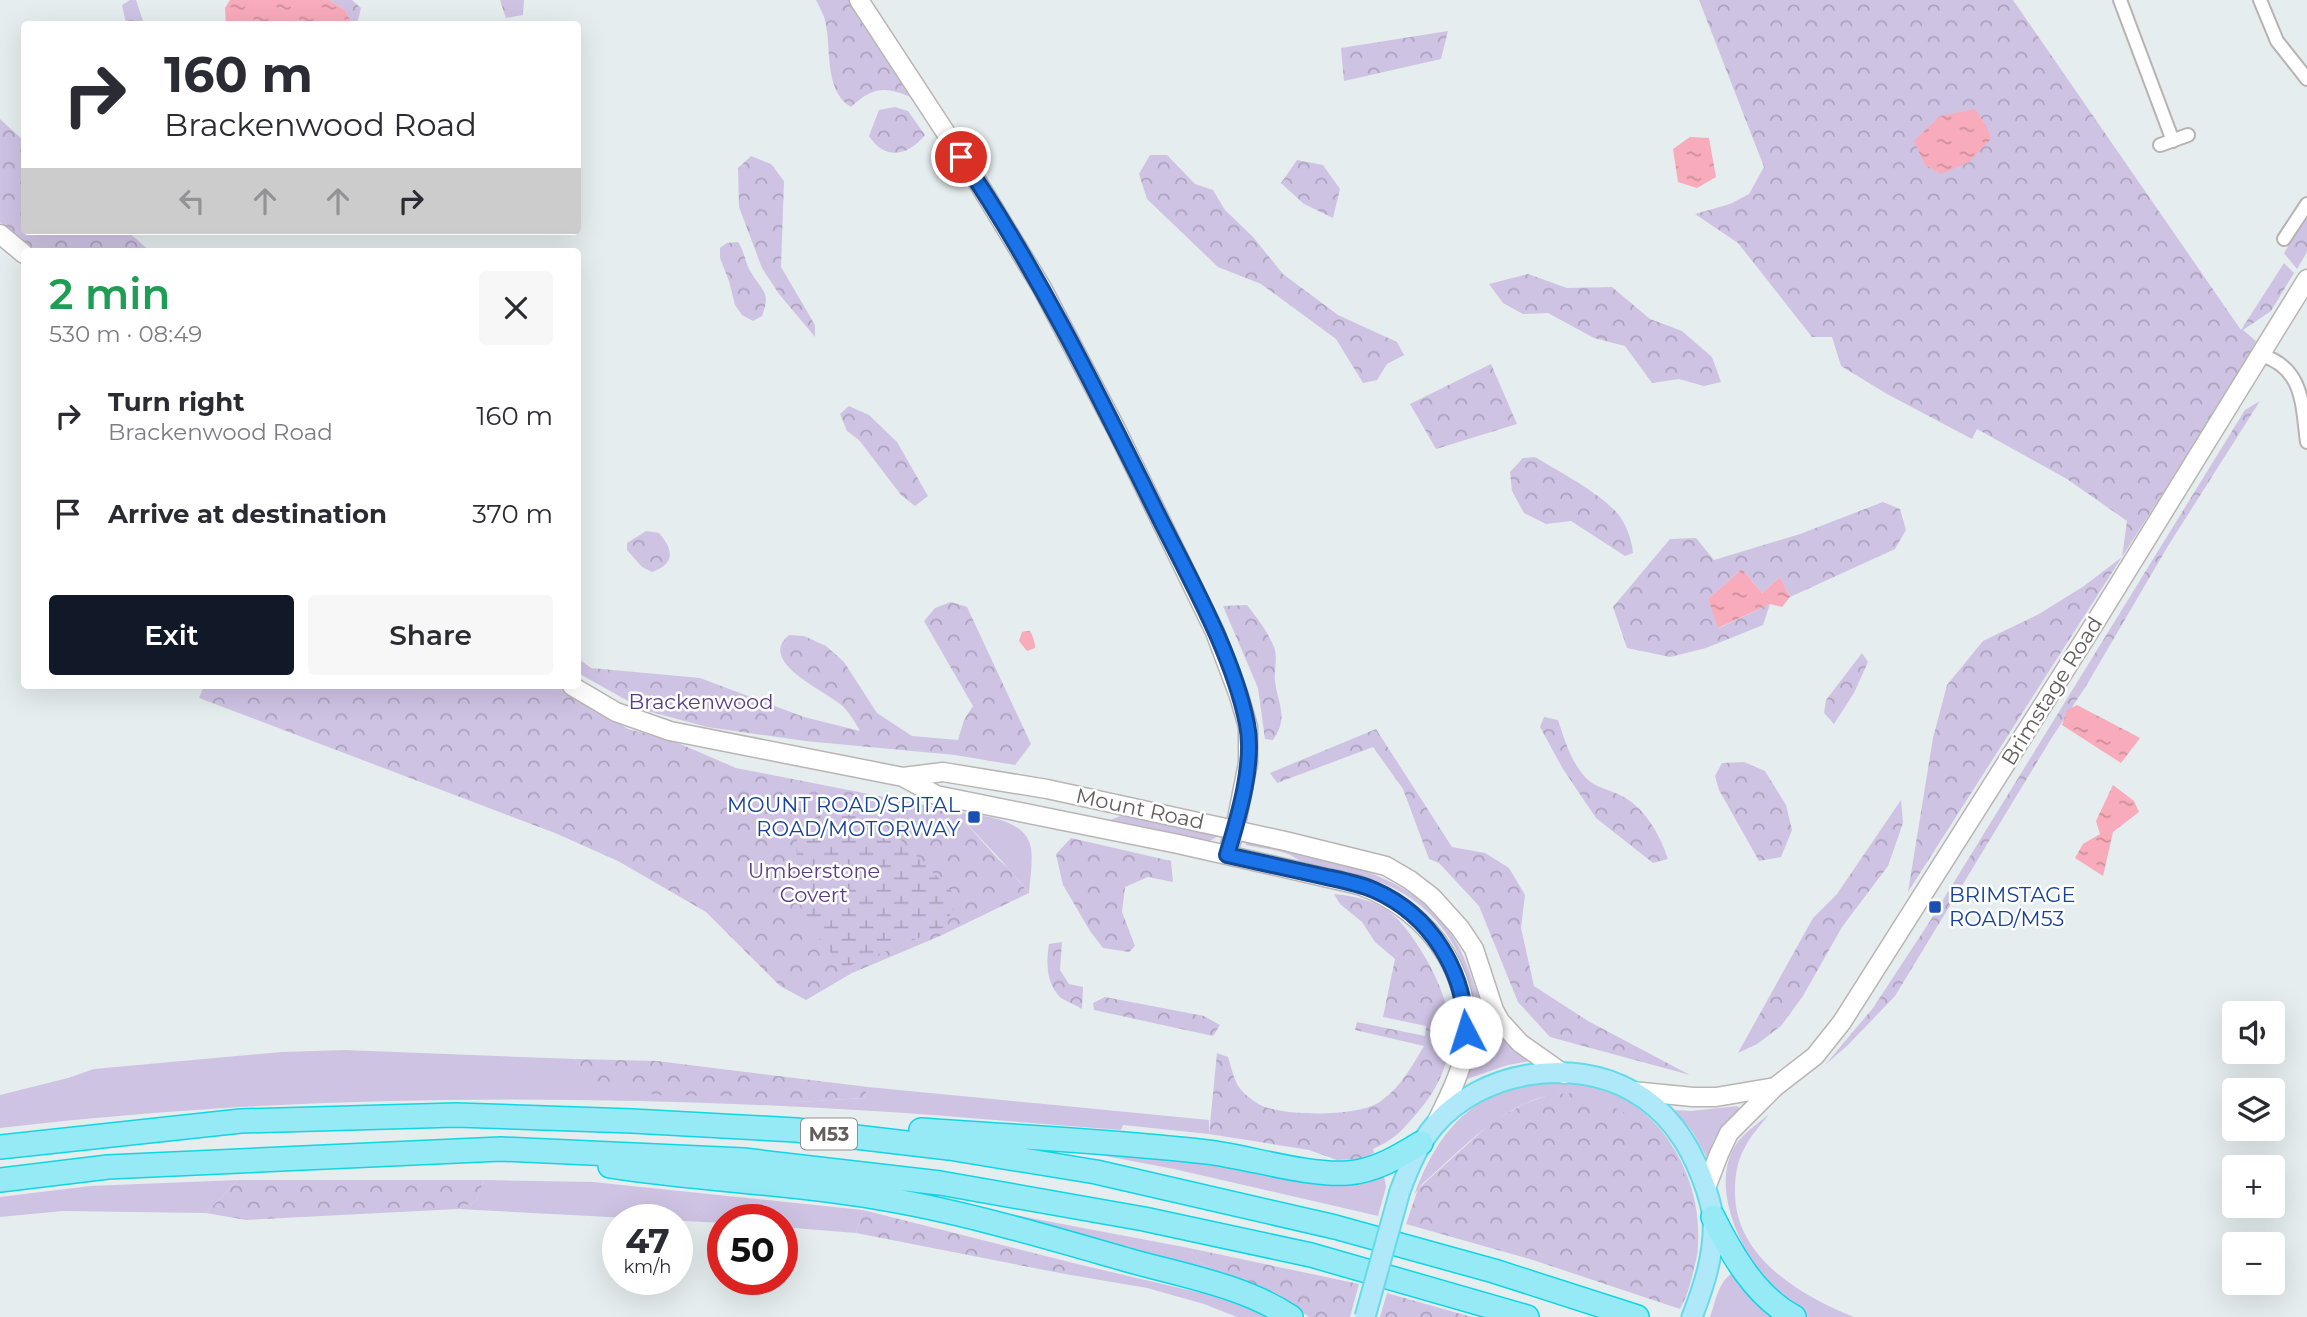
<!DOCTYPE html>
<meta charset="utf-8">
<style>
body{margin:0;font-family:Montserrat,sans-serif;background:#f7f7f7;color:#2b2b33;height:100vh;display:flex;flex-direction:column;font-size:26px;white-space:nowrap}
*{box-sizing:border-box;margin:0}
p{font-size:23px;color:#7c7c81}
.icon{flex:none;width:38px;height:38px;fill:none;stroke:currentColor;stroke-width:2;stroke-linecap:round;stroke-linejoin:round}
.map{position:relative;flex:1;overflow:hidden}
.panel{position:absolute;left:21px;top:248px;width:560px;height:441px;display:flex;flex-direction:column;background:#fff;border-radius:7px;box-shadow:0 7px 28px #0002}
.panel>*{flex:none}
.banner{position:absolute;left:21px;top:21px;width:560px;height:214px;border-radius:7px;box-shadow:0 7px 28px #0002;background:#fff;color:#2b2b33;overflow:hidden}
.buttons{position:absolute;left:2222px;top:1001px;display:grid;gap:14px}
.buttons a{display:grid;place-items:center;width:63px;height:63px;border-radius:7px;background:#fff;box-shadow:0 7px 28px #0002;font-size:35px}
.speed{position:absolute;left:602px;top:1204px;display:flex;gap:14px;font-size:35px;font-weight:700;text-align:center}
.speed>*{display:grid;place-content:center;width:91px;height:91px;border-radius:50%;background:#fff;box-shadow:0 7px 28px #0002;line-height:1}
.speed small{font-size:18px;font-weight:400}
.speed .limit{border:10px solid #d22;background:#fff;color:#111}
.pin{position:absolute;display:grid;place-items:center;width:60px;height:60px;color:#fff;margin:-30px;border:4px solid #fff;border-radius:50%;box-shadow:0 2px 7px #0007}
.me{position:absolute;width:77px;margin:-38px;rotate:355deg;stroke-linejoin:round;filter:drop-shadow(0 0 5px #0008)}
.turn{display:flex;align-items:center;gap:24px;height:147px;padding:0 28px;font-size:32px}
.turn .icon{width:91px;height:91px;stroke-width:2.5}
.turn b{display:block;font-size:49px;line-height:60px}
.lanes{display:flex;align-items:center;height:66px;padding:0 28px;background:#0003;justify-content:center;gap:35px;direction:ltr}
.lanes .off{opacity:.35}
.round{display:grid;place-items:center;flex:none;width:74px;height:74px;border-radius:7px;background:#f7f7f7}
.overview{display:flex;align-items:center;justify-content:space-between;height:119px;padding:0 28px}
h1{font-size:42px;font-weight:600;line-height:52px;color:#1e9e55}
.action{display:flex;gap:14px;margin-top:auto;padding:14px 28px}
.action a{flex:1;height:80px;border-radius:7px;background:#111827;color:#fff;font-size:28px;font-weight:600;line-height:80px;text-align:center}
.action a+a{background:#f7f7f7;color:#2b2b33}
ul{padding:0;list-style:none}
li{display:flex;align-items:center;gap:21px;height:98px;padding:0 28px}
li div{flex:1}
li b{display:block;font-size:26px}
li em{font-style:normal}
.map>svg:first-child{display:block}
.grass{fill:#cfc3e4}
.forest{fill:url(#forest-crowns)}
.wetland{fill:url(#wetland-marsh)}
.water{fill:url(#water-ripples)}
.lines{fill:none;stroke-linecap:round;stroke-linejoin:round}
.street-casing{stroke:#b9b2b2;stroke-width:16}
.secondary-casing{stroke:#bbb4b4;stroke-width:21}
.primary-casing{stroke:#65dbe7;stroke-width:23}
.highway-casing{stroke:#11d5e2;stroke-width:26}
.street{stroke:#fff;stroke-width:12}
.secondary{stroke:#fff;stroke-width:18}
.primary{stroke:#afe9f9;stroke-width:19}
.highway{stroke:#95eaf5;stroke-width:23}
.primary-bridge-casing{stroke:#65dbe7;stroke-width:23;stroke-linecap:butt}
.primary-bridge{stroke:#afe9f9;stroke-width:19}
.route-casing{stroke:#114b97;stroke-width:18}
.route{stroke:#1a73e8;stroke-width:12}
.transit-dot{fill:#1a4fb4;stroke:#fff;stroke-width:2.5}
.labels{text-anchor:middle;stroke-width:5;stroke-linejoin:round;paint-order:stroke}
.shield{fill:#fff;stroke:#928e8e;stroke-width:2}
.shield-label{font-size:19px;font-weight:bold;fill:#645d5d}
.street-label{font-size:21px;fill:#645d5d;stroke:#fff}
.park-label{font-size:21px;fill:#5a3c84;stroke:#fff}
.transit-label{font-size:21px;fill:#164399;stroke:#fff;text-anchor:end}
</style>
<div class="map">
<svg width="2307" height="1317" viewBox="0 0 2307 1317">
<defs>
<pattern id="forest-crowns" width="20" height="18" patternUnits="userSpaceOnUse" patternTransform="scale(1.75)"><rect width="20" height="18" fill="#cfc3e4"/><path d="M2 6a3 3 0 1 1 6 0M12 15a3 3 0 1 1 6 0" fill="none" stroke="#aca2bc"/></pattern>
<pattern id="wetland-marsh" width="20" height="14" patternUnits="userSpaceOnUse" patternTransform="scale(1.75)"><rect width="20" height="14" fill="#cfc3e4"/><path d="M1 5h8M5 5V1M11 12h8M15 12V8" fill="none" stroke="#aca2bc"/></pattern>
<pattern id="water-ripples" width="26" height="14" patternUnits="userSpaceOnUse" patternTransform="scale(1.75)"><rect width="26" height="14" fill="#f8abba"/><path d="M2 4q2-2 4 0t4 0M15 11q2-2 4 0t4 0" fill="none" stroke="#cc8e9a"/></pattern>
</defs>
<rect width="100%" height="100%" fill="#e5edee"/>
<path class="grass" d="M 955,811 C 980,816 1025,817 1031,848 C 1033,862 1030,879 1029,893 C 1006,864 980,838 955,811 Z
M 1131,812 L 1221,834 L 1207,843 L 1110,820 Z
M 1247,841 C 1325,861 1422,868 1461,951 C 1474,978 1479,1009 1498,1034 C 1507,1045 1519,1053 1530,1061 L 1508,1065 L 1467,1079 C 1484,1009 1469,934 1404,894 C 1372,874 1336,873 1302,861 C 1297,860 1293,856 1288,854 C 1274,849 1259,848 1246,845 Z
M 345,1050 L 575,1059 L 584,1071 L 799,1102 L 864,1098 L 868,1087 L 1209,1120 L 1209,1134 L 1123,1125 L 1121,1130 C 1038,1124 956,1116 873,1111 C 583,1093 289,1094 0,1128 L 0,1095 L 68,1078 L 94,1069 L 282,1052 Z
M 1551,1081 C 1574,1082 1598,1085 1619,1096 C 1672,1123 1702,1187 1698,1245 C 1698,1257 1693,1270 1691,1282 L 1696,1246 L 1577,1093 C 1568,1094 1558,1093 1550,1095 C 1498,1107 1461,1151 1422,1184 L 1414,1195 C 1440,1126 1475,1089 1551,1081 Z
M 1737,1106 L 1741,1109 L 1714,1139 L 1707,1158 L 1692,1131 L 1673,1110 L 1691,1111 Z
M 1769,1114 C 1761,1125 1750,1136 1744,1149 C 1737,1162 1735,1176 1735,1191 C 1734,1256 1800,1296 1854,1317 L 1809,1317 L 1797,1311 L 1746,1260 L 1749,1257 C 1732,1225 1713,1178 1737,1143 C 1745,1132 1759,1123 1769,1114 Z
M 1048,1145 L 1383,1170 L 1386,1187 L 1378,1216 L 1174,1169 Z
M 238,1180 L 206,1213 L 63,1211 L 0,1217 L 0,1197 L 90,1186 Z
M 484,1180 L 593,1182 L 863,1210 L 856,1233 L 782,1227 L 782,1220 L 723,1220 L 723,1223 L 458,1209 L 476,1201 Z
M 978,1208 L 1189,1248 L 1199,1262 L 1221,1274 L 977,1213 Z
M 1077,1264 L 1214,1296 L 1227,1296 L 1284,1317 L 1237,1317 L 1204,1304 L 1147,1288 L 1065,1274 Z
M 1734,1272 L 1776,1317 L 1710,1317 C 1716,1301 1718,1281 1734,1272 Z"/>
<path class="forest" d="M 130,0 L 136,0 L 144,24 L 126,24 L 122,5 Z
M 329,0 L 352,0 L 361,8 L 357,24 L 352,24 L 345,10 Z
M 500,0 L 524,0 L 523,15 L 506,18 Z
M 816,0 L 852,0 L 918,100 C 889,88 876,83 851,107 C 823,90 832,47 825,20 C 823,13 819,6 816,0 Z
M 1699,0 L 2013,0 L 2241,330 L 2284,263 L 2294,273 L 2271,311 L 2243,330 L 2256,341 L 2242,369 L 1908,892 L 1933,738 L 1947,685 L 1983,641 L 2039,614 L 2084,586 L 2122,557 L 2127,521 L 2067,479 L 1977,429 L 1972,439 L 1887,394 L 1841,366 L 1832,337 L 1812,337 L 1738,243 L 1695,214 L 1730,204 L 1749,194 L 1764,167 Z
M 1448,31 L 1441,59 L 1344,81 L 1341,48 Z
M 895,107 L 908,111 L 925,135 C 908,156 885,161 869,136 L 879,110 Z
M 0,119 L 24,141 L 24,231 L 127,231 L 151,252 L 38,252 L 0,222 Z
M 1150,155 L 1167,155 L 1195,184 L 1213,190 L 1225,210 L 1253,237 L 1283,274 L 1338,315 L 1397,342 L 1404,355 L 1387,364 L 1377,380 L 1363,383 L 1336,339 L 1261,284 L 1218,267 L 1147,199 L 1139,174 Z
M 751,156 L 771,164 L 784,181 L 781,267 L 815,325 L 815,337 L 779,294 L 762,268 L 739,207 L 738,168 Z
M 1297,160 L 1323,165 L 1340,189 L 1333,218 L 1304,204 L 1281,183 Z
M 2307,217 L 2307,252 L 2297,269 L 2284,253 Z
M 738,242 C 745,252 745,264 752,274 C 763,292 771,293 762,316 L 753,321 L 742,315 L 735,305 L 729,281 L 720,258 L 720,248 L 727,243 Z
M 1528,274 L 1567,288 L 1612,287 L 1650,319 L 1682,331 L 1712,357 L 1721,382 L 1704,386 L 1679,379 L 1652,383 L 1625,346 L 1594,338 L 1548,313 L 1523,314 L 1503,303 L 1489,284 Z
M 1491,364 L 1517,424 L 1436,449 L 1410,404 Z
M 2260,401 L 2168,546 L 2086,686 L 2051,739 L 1895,996 L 1848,1045 L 1825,1065 L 1873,1008 L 1930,921 L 2245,410 Z
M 849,406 L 869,415 L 897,442 L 928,496 L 915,506 L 901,495 L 859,440 L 847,431 L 840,414 Z
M 1535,457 C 1558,471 1600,493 1617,513 C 1626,523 1632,540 1633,553 L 1625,556 L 1571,521 L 1546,524 L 1524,513 L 1512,491 L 1510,472 L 1523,458 Z
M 1883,502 L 1900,509 L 1906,530 L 1895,549 L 1790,597 L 1780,577 L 1762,593 L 1742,569 L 1708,599 L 1719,628 L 1770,604 L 1763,625 L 1706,648 L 1670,657 L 1627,648 L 1613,607 L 1670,539 L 1696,538 L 1714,560 L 1800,534 Z
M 646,531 L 659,533 C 674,550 675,564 652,572 L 642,567 L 627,550 L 627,543 Z
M 951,602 L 967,607 L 1031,744 L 1015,765 L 955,755 L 805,741 L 707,727 L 644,710 L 578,673 L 578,658 L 591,668 L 700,678 L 804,717 L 860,731 C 855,722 848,710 840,704 C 822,689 757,661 789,635 L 804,636 L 826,646 L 844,662 L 877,713 L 912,736 L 958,740 L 964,720 L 973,706 L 924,621 L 935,608 Z
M 1247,605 C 1257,618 1268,632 1274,647 C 1278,657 1274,670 1275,681 C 1278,705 1289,717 1273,740 L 1265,739 L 1258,688 L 1223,606 Z
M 1862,653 L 1868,662 L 1854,693 L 1834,724 L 1824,713 L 1826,700 Z
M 204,686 L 560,686 L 628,729 L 671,740 L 736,768 L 955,811 L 999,860 L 1007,867 L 1029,893 L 940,936 L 852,973 L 806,1000 L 780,986 L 706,912 L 618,861 L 555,833 L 199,698 Z
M 1544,717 L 1558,720 C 1565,741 1571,762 1586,778 C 1594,787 1610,790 1620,795 C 1645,807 1660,835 1668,859 L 1653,863 L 1596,818 L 1563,769 L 1540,727 Z
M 1376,729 L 1452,847 L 1485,853 L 1509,868 L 1525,895 L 1521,928 L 1534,986 L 1588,1021 L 1690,1075 L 1550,1037 L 1518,1002 L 1479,906 L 1439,863 L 1429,859 L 1403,789 L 1373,747 L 1277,783 L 1270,773 Z
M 1744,762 L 1765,771 L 1786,805 L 1792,830 L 1781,857 L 1759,861 L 1719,790 L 1715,776 L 1722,763 Z
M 1901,800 L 1903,823 L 1888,866 L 1842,927 L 1803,996 L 1781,1026 L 1757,1044 L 1738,1053 L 1813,918 L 1837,894 Z
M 1071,838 L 1171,861 L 1173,882 L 1148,877 L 1125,887 L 1122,912 L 1135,946 L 1129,952 L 1103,948 L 1090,931 L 1063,885 L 1056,854 Z
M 1334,894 C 1352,896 1369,899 1385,909 C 1399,917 1412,936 1420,949 C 1456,1006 1464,1058 1418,1112 C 1401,1131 1397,1138 1373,1149 L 1374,1153 L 1359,1159 L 1337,1160 L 1309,1150 L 1209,1134 L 1217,1053 L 1228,1057 C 1232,1069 1234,1083 1243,1092 C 1249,1098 1257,1104 1265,1107 C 1290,1116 1360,1117 1381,1101 C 1401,1087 1412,1066 1424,1046 L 1355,1030 L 1357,1022 L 1425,1036 L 1426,1026 L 1383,1017 L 1395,959 L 1375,942 L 1362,922 L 1340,904 Z
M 1062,942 L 1060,970 L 1069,984 L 1083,987 L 1082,1009 C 1076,1005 1067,1002 1061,998 C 1046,984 1046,962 1049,944 Z
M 1105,997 L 1204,1016 L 1220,1025 L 1213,1036 L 1094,1010 L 1093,1003 Z
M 575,1059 L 657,1061 L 868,1087 L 864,1098 L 799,1102 L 745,1096 L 656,1095 L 596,1081 L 584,1071 Z
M 1577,1093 C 1609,1103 1643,1119 1666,1144 C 1696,1178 1703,1241 1690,1284 C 1688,1293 1684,1301 1680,1309 L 1533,1260 L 1406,1224 L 1418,1189 L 1493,1121 L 1524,1104 L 1551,1094 Z
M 238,1180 L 484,1180 L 476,1201 L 458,1209 L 246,1220 L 206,1213 Z
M 863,1210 L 1077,1264 L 1065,1274 L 856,1233 Z
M 1189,1248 L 1359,1284 L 1350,1317 L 1309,1317 L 1277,1294 L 1221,1274 L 1199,1262 Z
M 1387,1293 L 1472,1317 L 1380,1317 Z"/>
<path class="wetland" d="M 838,806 L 893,832 L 959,899 L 943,928 L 844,968 L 807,924 L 796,889 L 797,839 L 812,819 Z"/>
<path class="water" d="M 230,0 L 329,0 L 345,10 L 352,24 L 226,24 L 225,8 Z
M 1975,109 L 1987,127 L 1991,139 L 1969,162 L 1941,174 L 1925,165 L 1914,141 L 1940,116 Z
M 1690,137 L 1709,138 L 1716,177 L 1697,188 L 1678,182 L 1673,149 Z
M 1742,569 L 1762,593 L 1780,577 L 1790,597 L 1782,607 L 1770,604 L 1718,628 L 1708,599 Z
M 1026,631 L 1030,631 C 1033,636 1035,642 1035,648 L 1027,651 L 1019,641 L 1022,632 Z
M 2077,705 L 2140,738 L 2121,763 L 2062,725 L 2067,710 Z
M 2113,785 L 2134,801 L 2139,812 L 2113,832 L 2103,876 L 2075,858 L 2083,844 L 2100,834 L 2096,821 Z"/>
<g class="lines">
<defs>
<path id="street" d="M 2120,0 L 2173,141
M 2260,0 L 2277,41 L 2307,79
M 2160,145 L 2188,135
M 2284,239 L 2307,204
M 2261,355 C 2304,368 2302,405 2307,442"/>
<path id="secondary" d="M 859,0 L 974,176 L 1042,288 L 1116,429 L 1215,632 L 1239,696 L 1248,727 L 1248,763 L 1235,829 L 1227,855
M 0,234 L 24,254
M 572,686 L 616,712 L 670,731 L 903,777 L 936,795 L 1178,844 L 1359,885 C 1433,912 1481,982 1462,1062 C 1457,1082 1446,1102 1437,1121
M 903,777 L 943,772 L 1047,789 L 1285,841 L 1386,866 L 1410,880 L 1432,897 L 1460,928 L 1474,949 L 1494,1010 L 1500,1021 L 1520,1043 L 1564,1074
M 1632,1091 L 1693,1097 L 1716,1097 L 1775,1087
M 1706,1188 L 1719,1154 L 1729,1133 L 1775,1087 L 1815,1056 L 1842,1022 L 2093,626 L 2307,279"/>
<path id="primary" d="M 1400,1191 C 1409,1167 1418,1145 1434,1126 C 1481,1071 1572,1056 1634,1092 C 1667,1111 1689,1143 1702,1178 C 1707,1191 1712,1205 1713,1219 C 1715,1253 1704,1286 1692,1317"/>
<path id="highway" d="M 921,1130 C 1016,1137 1112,1141 1207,1152 C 1249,1157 1307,1176 1348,1173 C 1375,1171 1398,1157 1421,1143
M 0,1147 L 241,1121 L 456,1115 L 632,1121 L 796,1130 L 949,1148 L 1096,1172 L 1335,1227 L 1494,1271 L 1637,1317
M 610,1166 C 698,1180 787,1182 874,1197 C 961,1211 1047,1237 1131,1261 C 1185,1276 1244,1286 1291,1317
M 0,1180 L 108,1167 L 501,1149 L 743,1160 L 940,1183 L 1144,1219 L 1311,1255 L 1527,1317
M 1713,1217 C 1732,1255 1756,1297 1794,1317"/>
</defs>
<use href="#street" class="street-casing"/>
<use href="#secondary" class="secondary-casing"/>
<use href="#primary" class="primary-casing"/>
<use href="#highway" class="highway-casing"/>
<use href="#street" class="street"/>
<use href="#secondary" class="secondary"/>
<use href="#primary" class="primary"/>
<use href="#highway" class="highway"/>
<defs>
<path id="primary-bridge" d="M 1365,1317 L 1400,1191"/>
</defs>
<use href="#primary-bridge" class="primary-bridge-casing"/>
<use href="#primary-bridge" class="primary-bridge"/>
</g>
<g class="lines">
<defs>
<path id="route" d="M 961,157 C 1038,271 1099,396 1160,519 C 1192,583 1233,655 1247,724 C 1255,763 1238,818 1227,855 C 1259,862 1290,869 1322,876 C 1340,880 1358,883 1374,890 C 1431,915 1465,971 1466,1032"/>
</defs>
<use href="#route" class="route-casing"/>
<use href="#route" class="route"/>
</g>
<g class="transit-dot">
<rect x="967" y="810" width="14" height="14" rx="3.5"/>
<rect x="1928" y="900" width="14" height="14" rx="3.5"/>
</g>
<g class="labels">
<rect class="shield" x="801" y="1118.5" width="56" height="31" rx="5"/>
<g class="shield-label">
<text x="829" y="1141">M53</text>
</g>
<g class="street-label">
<text transform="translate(2052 691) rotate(-58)" y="7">Brimstage Road</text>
<text transform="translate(1140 809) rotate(12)" y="7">Mount Road</text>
</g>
<g class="park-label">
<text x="701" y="709">Brackenwood</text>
<text x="814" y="878">Umberstone<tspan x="814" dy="24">Covert</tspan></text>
</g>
<g class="transit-label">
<text x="960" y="812">MOUNT ROAD/SPITAL<tspan x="960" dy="24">ROAD/MOTORWAY</tspan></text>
<text x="1949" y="902" text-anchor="start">BRIMSTAGE<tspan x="1949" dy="24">ROAD/M53</tspan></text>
</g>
</g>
</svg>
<div class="buttons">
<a><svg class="icon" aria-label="sound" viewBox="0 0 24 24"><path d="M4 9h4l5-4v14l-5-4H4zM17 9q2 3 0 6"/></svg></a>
<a><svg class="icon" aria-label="layers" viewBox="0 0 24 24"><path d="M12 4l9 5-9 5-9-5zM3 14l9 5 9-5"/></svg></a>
<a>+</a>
<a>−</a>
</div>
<div class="speed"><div>47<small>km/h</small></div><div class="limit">50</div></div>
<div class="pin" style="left:961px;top:157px;background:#d93025"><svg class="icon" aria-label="arrive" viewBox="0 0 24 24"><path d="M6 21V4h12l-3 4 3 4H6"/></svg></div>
<svg class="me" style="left:1466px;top:1032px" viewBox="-20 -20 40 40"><circle r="19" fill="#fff"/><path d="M0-13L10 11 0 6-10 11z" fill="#1a73e8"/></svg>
<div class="banner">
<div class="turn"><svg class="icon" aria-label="right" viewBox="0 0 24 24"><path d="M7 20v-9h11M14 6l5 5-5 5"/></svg><div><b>160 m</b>Brackenwood Road</div></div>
<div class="lanes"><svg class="icon off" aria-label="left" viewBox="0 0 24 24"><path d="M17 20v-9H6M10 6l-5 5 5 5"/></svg><svg class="icon off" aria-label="ahead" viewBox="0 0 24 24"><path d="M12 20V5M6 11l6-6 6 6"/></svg><svg class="icon off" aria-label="ahead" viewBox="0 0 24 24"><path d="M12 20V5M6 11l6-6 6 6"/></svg><svg class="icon" aria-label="right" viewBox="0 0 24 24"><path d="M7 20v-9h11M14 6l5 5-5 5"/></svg></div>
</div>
<section class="panel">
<div class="overview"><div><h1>2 min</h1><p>530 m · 08:49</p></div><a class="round"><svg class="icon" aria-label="close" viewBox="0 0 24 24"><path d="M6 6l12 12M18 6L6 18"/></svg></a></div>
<ul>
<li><svg class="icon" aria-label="right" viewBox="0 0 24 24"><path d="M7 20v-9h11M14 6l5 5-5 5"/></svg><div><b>Turn right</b><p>Brackenwood Road</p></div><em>160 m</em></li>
<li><svg class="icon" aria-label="arrive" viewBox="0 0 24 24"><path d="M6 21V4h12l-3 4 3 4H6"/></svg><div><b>Arrive at destination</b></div><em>370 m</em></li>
</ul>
<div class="action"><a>Exit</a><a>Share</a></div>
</section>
</div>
